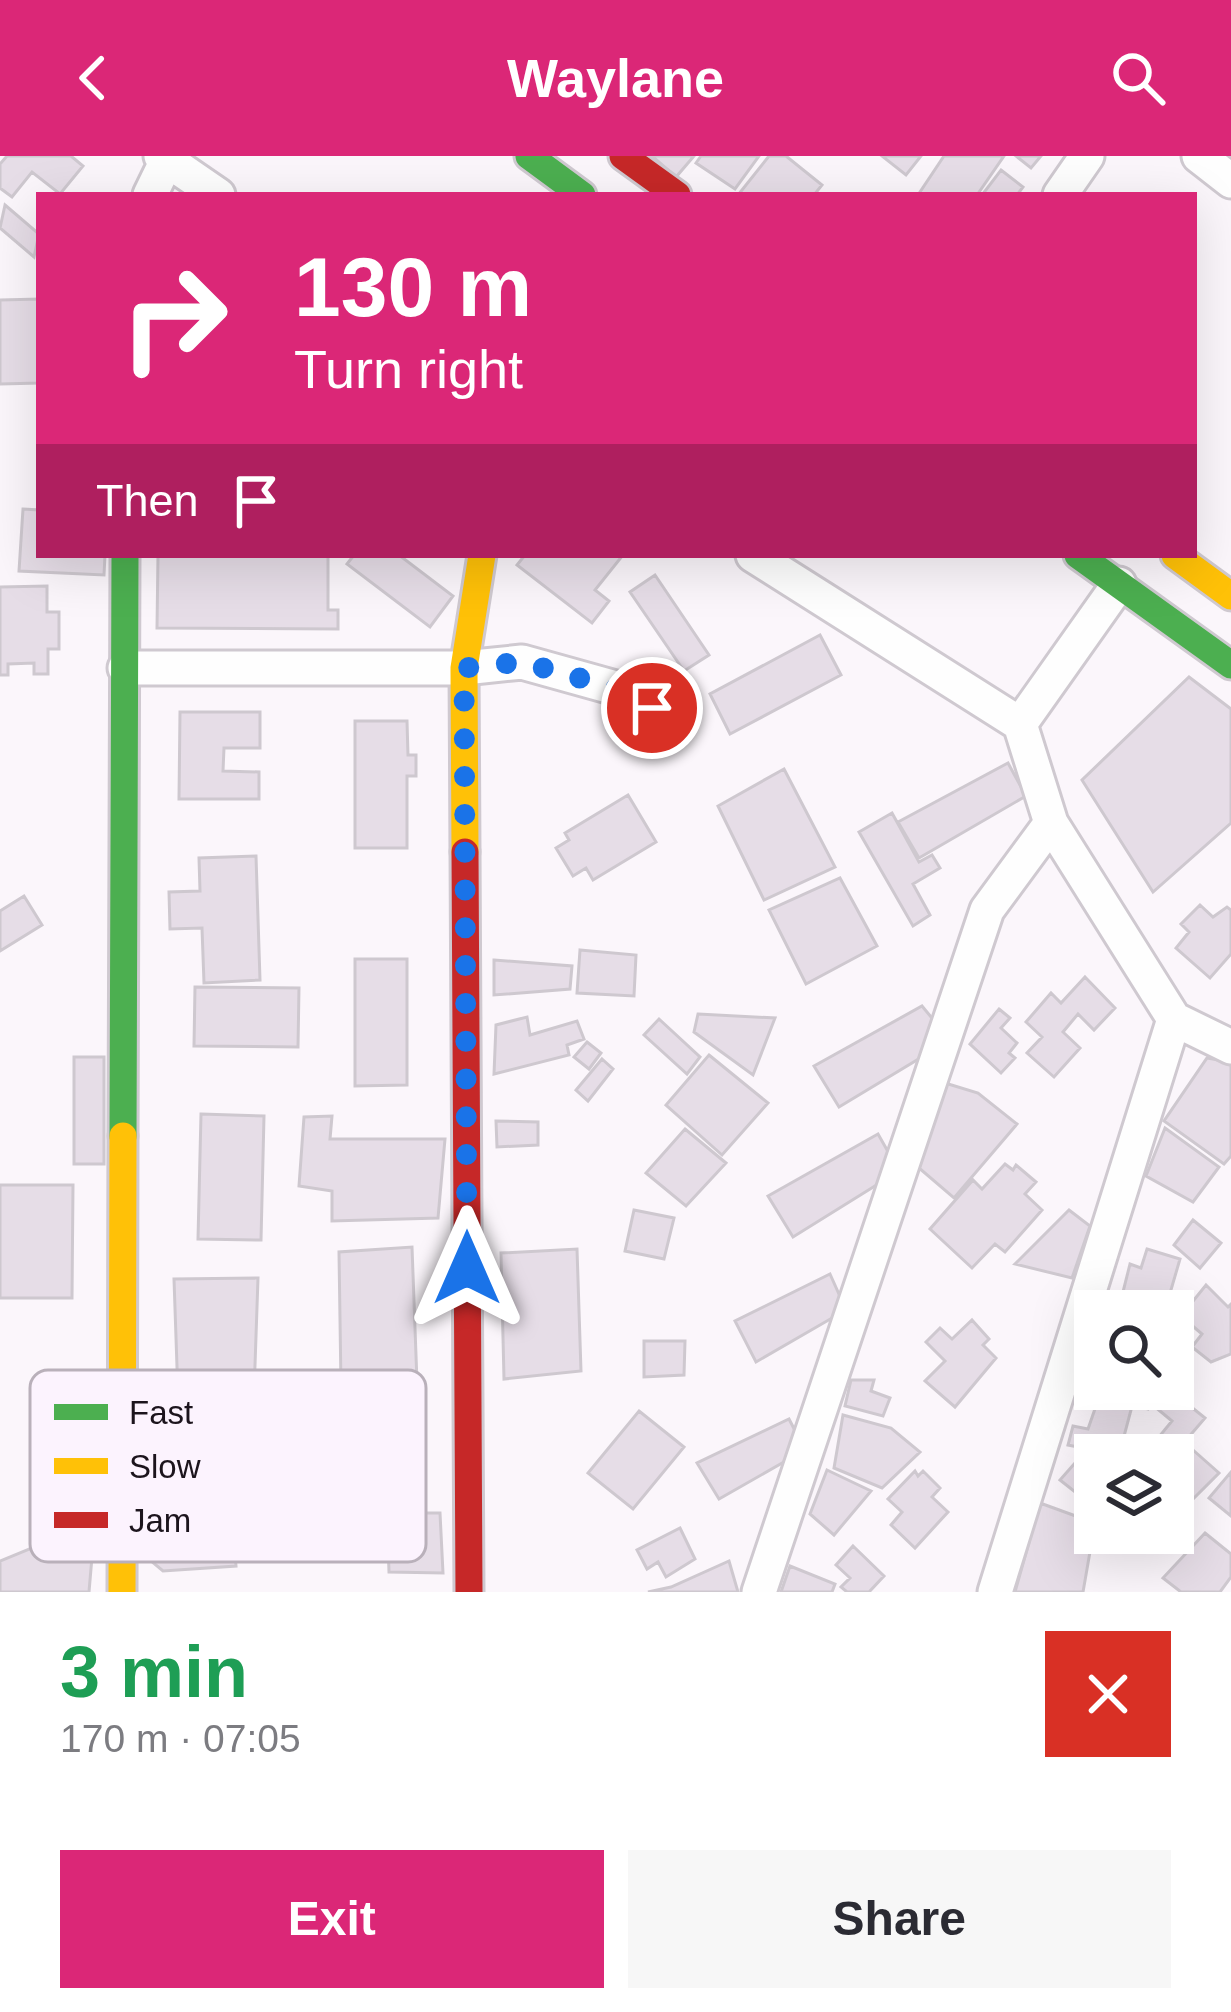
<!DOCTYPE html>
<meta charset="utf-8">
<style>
body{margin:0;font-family:Helvetica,sans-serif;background:#f7f7f7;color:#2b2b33;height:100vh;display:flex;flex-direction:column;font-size:45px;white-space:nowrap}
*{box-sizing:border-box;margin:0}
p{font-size:39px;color:#7c7c81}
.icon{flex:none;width:66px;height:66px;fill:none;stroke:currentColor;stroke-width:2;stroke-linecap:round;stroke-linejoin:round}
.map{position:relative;height:1436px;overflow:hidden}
.drawer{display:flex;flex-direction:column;background:#fff;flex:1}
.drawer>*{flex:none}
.banner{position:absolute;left:36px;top:36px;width:1161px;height:366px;border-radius:0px;box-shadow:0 12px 48px #0002;background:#db2777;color:#fff;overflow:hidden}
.fabs{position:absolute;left:1074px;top:1134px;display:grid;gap:24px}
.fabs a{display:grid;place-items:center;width:120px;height:120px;border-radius:0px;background:#fff;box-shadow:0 12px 48px #0002;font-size:60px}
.pin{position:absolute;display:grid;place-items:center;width:102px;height:102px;color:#fff;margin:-51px;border:6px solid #fff;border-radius:50%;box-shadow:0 3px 12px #0007}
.me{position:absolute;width:132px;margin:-66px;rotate:0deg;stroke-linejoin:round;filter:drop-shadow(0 0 9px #0008)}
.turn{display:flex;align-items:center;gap:42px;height:252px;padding:0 60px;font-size:54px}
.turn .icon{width:156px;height:156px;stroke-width:2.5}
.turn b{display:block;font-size:84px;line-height:102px}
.then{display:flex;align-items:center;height:114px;padding:0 60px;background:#0003;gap:24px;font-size:45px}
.round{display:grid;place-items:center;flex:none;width:126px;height:126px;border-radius:0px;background:#f7f7f7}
.headline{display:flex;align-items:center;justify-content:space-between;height:204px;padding:0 60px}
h1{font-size:72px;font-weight:700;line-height:90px;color:#1e9e55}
.cta{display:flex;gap:24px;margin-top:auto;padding:24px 60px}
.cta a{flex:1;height:138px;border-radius:0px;background:#db2777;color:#fff;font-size:48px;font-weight:700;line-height:138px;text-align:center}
.cta a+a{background:#f7f7f7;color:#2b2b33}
header{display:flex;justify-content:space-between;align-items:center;height:156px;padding:0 60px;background:#db2777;color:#fff;font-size:54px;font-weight:700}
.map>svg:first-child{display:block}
.building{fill:#e6dde7;stroke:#cec8cf;stroke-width:3}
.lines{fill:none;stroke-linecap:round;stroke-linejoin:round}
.street-casing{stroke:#cfc9d0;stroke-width:39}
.fast-casing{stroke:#cfc9d0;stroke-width:33}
.slow-casing{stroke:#cfc9d0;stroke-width:33}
.jam-casing{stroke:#cfc9d0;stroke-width:33}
.street{stroke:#fefefe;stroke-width:33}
.fast{stroke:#4caf50;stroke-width:27}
.slow{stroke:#ffc107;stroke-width:27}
.jam{stroke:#c62828;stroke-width:27}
.route{stroke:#1a73e8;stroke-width:21;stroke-dasharray:0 37.8}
.key{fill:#fcf3fe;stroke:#b9b0ba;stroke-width:3}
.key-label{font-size:33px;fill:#1c141d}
</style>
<header><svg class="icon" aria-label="back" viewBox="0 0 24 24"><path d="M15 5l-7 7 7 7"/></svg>Waylane<svg class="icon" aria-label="search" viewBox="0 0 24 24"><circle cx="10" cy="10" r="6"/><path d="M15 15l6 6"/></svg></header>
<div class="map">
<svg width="1231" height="1436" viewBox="0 0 1231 1436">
<rect width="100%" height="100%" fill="#fbf6fb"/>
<path class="building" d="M 7,0 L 71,0 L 83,10 L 60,38 L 32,16 L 12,41 L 0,32 L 0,8 Z
M 652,0 L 694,0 L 676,21 Z
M 701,0 L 759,0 L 735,33 L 696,7 Z
M 769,0 L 786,0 L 822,29 L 814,39 L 738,39 Z
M 882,0 L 921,0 L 906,19 Z
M 944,0 L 1004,0 L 977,39 L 918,39 Z
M 1016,0 L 1041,0 L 1031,12 Z
M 1001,14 L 1023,31 L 1017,39 L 982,39 Z
M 5,49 L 39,78 L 34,101 L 0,72 Z
M 39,143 L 39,227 L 0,228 L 0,144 Z
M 23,353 L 39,354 L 39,399 L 105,399 L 104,419 L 19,415 Z
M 158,399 L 328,399 L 328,454 L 338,454 L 338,473 L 157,472 Z
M 354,399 L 399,399 L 453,440 L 430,471 L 347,408 Z
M 525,399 L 623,399 L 595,434 L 609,445 L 592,467 L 517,409 Z
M 655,419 L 709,499 L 684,515 L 630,436 Z
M 47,430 L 47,456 L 59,456 L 59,493 L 48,493 L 48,518 L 34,518 L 34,507 L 8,508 L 8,519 L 0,519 L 0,431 Z
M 820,479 L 841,519 L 730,578 L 710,538 Z
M 1189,521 L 1231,553 L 1231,667 L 1153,736 L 1082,624 Z
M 180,556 L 260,556 L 260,592 L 224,592 L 223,615 L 259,616 L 259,643 L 179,643 Z
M 355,565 L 407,565 L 408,599 L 416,599 L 416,620 L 407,620 L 407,692 L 355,692 Z
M 1008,607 L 1026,640 L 919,702 L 898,666 Z
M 784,613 L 835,711 L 764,744 L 718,650 Z
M 628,639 L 656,686 L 593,724 L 586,712 L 573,720 L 556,692 L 569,684 L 565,677 Z
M 892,657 L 919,706 L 932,699 L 940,712 L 913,728 L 930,759 L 913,770 L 859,676 Z
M 256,700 L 260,824 L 204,827 L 202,772 L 170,773 L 169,736 L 200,735 L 199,702 Z
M 840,722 L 877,790 L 806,828 L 769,754 Z
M 24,740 L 42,769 L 0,795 L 0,755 Z
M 1200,749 L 1213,761 L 1227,751 L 1231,754 L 1231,798 L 1210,822 L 1176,792 L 1189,776 L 1181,768 Z
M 580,794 L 636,799 L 634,840 L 577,837 Z
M 355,803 L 407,803 L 407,929 L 355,930 Z
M 494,804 L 572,810 L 570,833 L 494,839 Z
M 1085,821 L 1115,852 L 1094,874 L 1078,858 L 1063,876 L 1080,892 L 1054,921 L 1027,897 L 1042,881 L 1026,866 L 1051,837 L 1061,847 Z
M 195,831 L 299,832 L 298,891 L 194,890 Z
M 922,850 L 950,884 L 839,951 L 814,910 Z
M 999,853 L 1010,862 L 1001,872 L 1017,887 L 1009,897 L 1015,902 L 1001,917 L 970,888 Z
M 698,858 L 775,862 L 753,919 L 694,876 Z
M 527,861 L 530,879 L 577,865 L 584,883 L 567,889 L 569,899 L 494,918 L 496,869 Z
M 659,863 L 700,901 L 687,918 L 644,879 Z
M 587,886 L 601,897 L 589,913 L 574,901 Z
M 709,899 L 768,947 L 722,999 L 666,949 Z
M 74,901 L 104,901 L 104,1008 L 74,1008 Z
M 1207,902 L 1231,906 L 1231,1000 L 1224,1008 L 1164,965 Z
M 602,903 L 613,913 L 588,945 L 576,934 Z
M 945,927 L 978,937 L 1017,968 L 954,1042 L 919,1012 Z
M 201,958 L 264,960 L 261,1084 L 198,1083 Z
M 332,960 L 330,983 L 445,983 L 438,1062 L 332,1065 L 332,1035 L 299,1030 L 304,961 Z
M 496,965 L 538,966 L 538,989 L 497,991 Z
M 1165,972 L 1219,1011 L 1193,1046 L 1146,1020 Z
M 685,973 L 726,1007 L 686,1050 L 646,1017 Z
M 878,978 L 899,1015 L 793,1081 L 768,1040 Z
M 1005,1008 L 1013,1014 L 1016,1009 L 1036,1026 L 1025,1038 L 1042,1054 L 1005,1096 L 995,1088 L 972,1112 L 930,1073 L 973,1024 L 982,1033 Z
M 0,1029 L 73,1029 L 72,1142 L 0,1142 Z
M 634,1054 L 674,1062 L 664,1103 L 625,1095 Z
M 1069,1054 L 1090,1070 L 1072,1122 L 1015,1108 Z
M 1193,1064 L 1221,1087 L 1200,1112 L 1174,1089 Z
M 412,1091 L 417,1226 L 341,1230 L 339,1096 Z
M 577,1093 L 581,1215 L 504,1223 L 501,1097 Z
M 1147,1093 L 1180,1103 L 1166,1151 L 1122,1140 L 1130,1108 L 1141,1112 Z
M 830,1118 L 846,1154 L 756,1206 L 735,1165 Z
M 258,1122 L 254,1238 L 178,1240 L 174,1123 Z
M 1206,1129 L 1228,1151 L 1231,1148 L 1231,1198 L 1211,1206 L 1192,1191 L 1202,1178 L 1181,1160 Z
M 972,1164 L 989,1183 L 983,1189 L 996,1202 L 955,1251 L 925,1225 L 945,1205 L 926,1186 L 940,1172 L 952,1183 Z
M 1092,1177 L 1095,1179 L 1095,1221 L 1081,1217 Z
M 644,1185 L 685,1185 L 684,1219 L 644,1221 Z
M 851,1224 L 874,1224 L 871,1235 L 890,1242 L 883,1260 L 845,1250 Z
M 1093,1225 L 1095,1233 L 1135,1239 L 1119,1299 L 1068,1289 L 1073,1270 L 1088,1273 L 1097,1247 L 1088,1246 Z
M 1131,1233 L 1156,1233 L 1148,1253 L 1136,1250 L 1140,1236 Z
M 1169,1233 L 1205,1262 L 1175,1297 L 1158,1282 L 1172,1265 L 1154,1250 Z
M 639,1255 L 684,1291 L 633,1353 L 588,1317 Z
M 843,1259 L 891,1272 L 920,1296 L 882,1332 L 834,1312 Z
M 789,1263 L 805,1294 L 719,1343 L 697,1307 Z
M 1193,1294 L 1219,1317 L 1178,1358 L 1173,1354 L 1173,1301 L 1180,1307 Z
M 1082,1299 L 1095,1309 L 1095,1340 L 1089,1347 L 1060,1324 Z
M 827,1314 L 871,1335 L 834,1379 L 810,1358 Z
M 915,1315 L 918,1320 L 923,1315 L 940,1332 L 932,1341 L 948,1356 L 915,1392 L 891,1369 L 902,1356 L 888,1343 Z
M 1231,1316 L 1231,1360 L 1209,1342 Z
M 1040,1347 L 1095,1367 L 1083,1436 L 1015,1436 Z
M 387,1357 L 440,1357 L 443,1417 L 389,1416 Z
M 158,1359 L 232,1360 L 236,1410 L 163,1415 L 151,1405 Z
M 95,1366 L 89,1436 L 0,1436 L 0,1405 Z
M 680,1372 L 695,1403 L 666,1421 L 658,1406 L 647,1413 L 637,1394 Z
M 1205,1377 L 1231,1398 L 1231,1421 L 1220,1436 L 1181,1436 L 1163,1422 Z
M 853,1390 L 884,1420 L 869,1436 L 847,1436 L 841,1431 L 850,1422 L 836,1409 Z
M 729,1405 L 738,1436 L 648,1436 L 671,1431 Z
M 790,1410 L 835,1428 L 832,1436 L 781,1436 Z"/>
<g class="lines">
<defs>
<path id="street" d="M 161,0 L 218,39
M 1199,0 L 1231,25
M 150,39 L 169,0
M 1060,39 L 1087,0
M 753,399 L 1020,568 L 1119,428
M 125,512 L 464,512 L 522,506 L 619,533 L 652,552
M 1020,568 L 1051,667 L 1174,863 L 1231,891
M 759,1436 L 987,754 L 1051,667
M 995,1436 L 1174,863"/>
<path id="fast" d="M 529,0 L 582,39
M 1078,399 L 1231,509
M 123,980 L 125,399"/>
<path id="slow" d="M 1175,399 L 1231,440
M 465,696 L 464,512 L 482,399
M 122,1436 L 123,980"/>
<path id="jam" d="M 623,0 L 677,39
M 465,696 L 469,1436"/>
</defs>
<use href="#street" class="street-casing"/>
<use href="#fast" class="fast-casing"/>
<use href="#slow" class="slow-casing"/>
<use href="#jam" class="jam-casing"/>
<use href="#street" class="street"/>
<use href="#fast" class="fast"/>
<use href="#slow" class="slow"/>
<use href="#jam" class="jam"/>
</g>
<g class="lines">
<path class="route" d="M 467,1112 L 464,512 L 522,506 L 619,533 L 652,552"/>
</g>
<rect x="30" y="1214" width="396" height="192" rx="18" class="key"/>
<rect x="54" y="1248" width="54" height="16" fill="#4caf50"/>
<rect x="54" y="1302" width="54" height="16" fill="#ffc107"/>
<rect x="54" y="1356" width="54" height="16" fill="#c62828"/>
<g class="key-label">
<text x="129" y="1268">Fast</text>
<text x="129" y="1322">Slow</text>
<text x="129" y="1376">Jam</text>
</g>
</svg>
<div class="fabs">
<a><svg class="icon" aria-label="search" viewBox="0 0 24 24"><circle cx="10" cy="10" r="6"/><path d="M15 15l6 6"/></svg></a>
<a><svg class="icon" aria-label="layers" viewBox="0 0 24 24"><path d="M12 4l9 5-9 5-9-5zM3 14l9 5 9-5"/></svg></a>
</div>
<div class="pin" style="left:652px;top:552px;background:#d93025"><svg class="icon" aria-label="arrive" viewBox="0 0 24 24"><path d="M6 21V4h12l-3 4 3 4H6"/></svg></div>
<svg class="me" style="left:467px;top:1112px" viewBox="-20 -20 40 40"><path d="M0-17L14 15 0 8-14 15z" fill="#1a73e8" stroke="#fff" stroke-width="4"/></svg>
<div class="banner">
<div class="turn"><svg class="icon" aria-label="right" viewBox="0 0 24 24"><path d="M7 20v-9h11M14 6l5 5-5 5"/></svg><div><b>130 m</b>Turn right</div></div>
<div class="then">Then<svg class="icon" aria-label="arrive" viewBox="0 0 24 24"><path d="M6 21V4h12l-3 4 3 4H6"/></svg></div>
</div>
</div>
<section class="drawer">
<div class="headline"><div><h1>3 min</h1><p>170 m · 07:05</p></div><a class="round" style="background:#d93025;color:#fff"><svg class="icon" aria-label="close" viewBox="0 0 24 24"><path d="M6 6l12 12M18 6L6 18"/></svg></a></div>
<div class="cta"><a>Exit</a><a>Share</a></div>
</section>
